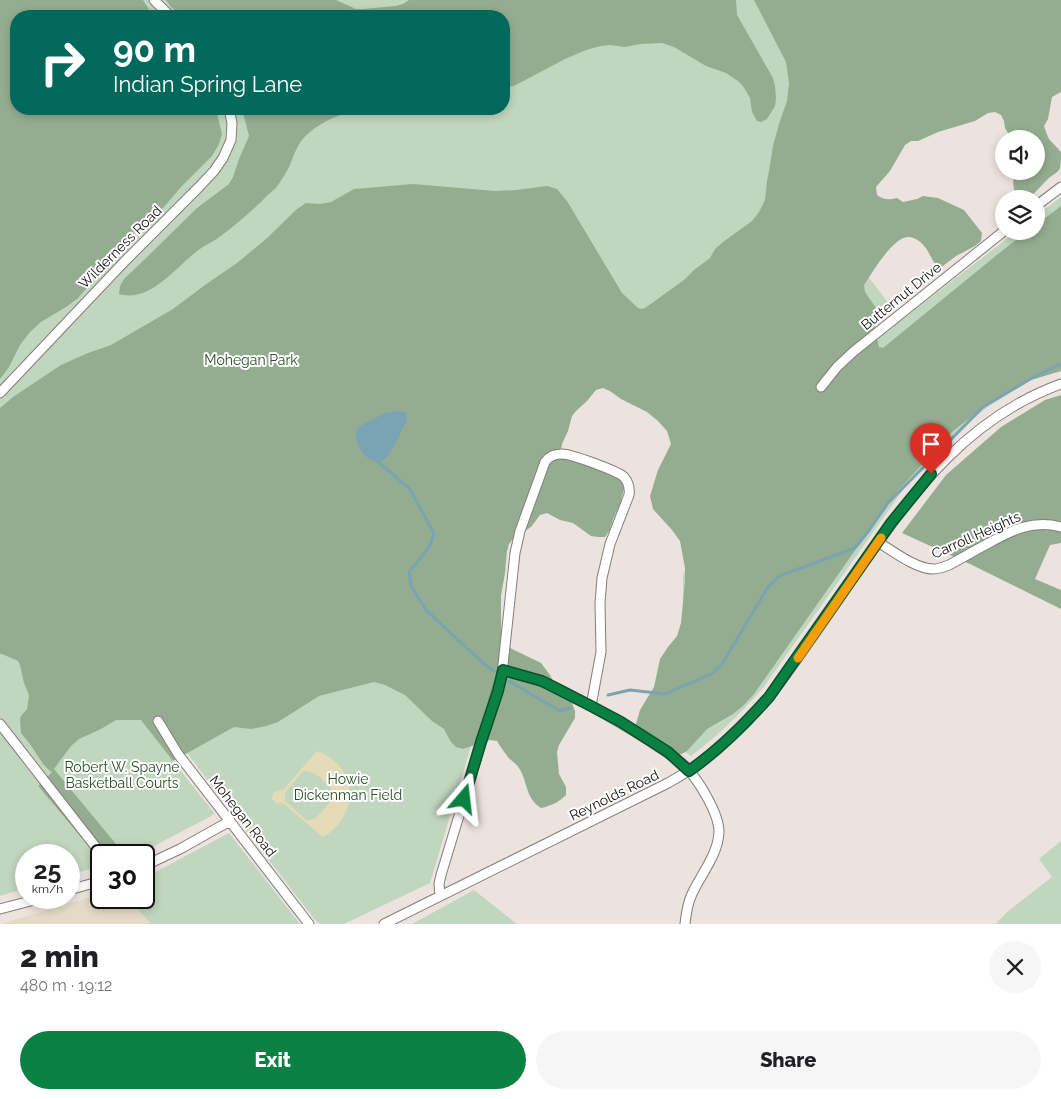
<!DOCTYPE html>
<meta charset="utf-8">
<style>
body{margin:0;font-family:Raleway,sans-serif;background:#f6f6f6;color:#202124;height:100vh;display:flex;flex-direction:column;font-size:19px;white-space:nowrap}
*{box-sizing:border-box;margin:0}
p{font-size:16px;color:#757577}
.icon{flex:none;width:28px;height:28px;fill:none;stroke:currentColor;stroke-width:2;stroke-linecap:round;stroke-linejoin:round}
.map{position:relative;height:924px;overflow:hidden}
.details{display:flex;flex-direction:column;background:#fff;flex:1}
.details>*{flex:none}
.hud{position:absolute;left:10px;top:10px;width:500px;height:105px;border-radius:20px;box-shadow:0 2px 8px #0003;background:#00695c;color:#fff;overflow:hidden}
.fabs{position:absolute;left:995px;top:130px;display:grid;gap:10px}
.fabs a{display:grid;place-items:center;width:50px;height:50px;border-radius:50%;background:#fff;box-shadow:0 2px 8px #0003;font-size:25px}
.speed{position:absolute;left:15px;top:844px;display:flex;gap:10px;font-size:25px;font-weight:700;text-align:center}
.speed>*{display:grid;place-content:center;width:65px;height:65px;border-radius:50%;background:#fff;box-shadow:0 2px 8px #0003;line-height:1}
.speed small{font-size:12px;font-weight:400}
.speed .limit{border:2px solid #111;border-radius:8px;background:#fff;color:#111}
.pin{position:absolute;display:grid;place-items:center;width:42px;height:42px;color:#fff;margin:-51px -21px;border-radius:50% 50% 50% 0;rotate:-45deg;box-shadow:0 0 5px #0007}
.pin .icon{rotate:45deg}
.me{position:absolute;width:55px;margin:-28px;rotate:17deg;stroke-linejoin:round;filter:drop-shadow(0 0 4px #0008)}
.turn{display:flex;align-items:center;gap:18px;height:105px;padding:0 20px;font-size:22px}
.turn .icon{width:65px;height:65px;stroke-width:2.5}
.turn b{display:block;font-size:35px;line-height:42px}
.round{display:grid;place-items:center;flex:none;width:52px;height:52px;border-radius:26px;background:#f6f6f6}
.headline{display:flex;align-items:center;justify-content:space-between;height:85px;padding:0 20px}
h1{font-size:30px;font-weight:800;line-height:38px}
.action{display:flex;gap:10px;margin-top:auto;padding:10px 20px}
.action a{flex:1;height:58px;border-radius:30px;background:#0b8043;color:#fff;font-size:20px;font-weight:800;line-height:58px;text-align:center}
.action a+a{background:#f6f6f6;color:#202124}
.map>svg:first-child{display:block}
.education{fill:#e3dbc6}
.green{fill:#c1d6be;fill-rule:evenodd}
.forest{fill:#94ad90}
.sand{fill:#e5dcb7;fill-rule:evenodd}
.water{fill:#7aa4b3}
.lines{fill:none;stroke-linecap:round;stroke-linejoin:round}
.stream{stroke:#7aa4b3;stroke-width:3}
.street-casing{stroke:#857d79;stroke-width:11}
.street{stroke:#fff;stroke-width:9}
.route-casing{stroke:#07532c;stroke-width:12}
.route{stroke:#0b8043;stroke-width:9}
.slow{stroke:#f59e0b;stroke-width:9}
.labels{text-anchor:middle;stroke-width:4;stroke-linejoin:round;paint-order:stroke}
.street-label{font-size:14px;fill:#110e0d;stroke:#fff}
.park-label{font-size:14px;fill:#284e24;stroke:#fff}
</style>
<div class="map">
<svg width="1061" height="924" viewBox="0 0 1061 924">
<rect width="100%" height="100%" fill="#ece3df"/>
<path class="education" d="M 101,894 L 101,898 L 128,898 L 151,924 L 0,924 Z"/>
<path class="green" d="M 0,0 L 1049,0 L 807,197 L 890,305 L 808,368 L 836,370 L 1017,231 L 1036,231 L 1036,216 L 1061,197 L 1061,368 L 1031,380 L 989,406 L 960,429 L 929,459 L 905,487 L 763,688 C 741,713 718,736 691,756 L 660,733 L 683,633 L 683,575 L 714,500 L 715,440 L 571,373 L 508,535 L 489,686 L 430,883 L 344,924 L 320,924 L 315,920 L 187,753 L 173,761 L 215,814 L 137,855 L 125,855 L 53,771 L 38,786 L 101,861 L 101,866 L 69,875 L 69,855 L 26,855 L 26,888 L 0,896 ZM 16,16 L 504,16 L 504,109 L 16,109 Z
M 229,833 L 300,924 L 151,924 L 128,898 L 144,898 L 144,878 Z
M 1061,841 L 1061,924 L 996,924 L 1007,912 L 1052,877 L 1039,859 Z
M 474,890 L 517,924 L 412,924 Z"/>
<path class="forest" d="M 0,0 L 143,0 L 153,16 L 16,16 L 16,109 L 216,109 L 222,134 L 219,144 L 212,156 L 181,187 L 164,207 L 135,232 L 105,268 L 77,299 L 66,307 L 41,322 L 30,332 L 20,345 L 9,367 L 0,379 Z
M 166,0 L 336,0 L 356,9 L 363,9 L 396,6 L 403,4 L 409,0 L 736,0 L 737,15 L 773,78 L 775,86 L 776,98 L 775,106 L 767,119 L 761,122 L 757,121 L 752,112 L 750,98 L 743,86 L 738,81 L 726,73 L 706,66 L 674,47 L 662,43 L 640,44 L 625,47 L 610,45 L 601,46 L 586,50 L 565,59 L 514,86 L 504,87 L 504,16 L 182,16 L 171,7 Z
M 754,0 L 1061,0 L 1061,92 L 1052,97 L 1048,119 L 1044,126 L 1046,132 L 1049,139 L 1061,152 C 1061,157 1061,164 1060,168 C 1058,173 1052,175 1048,179 C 1039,187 1033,199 1019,199 C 1012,191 1013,181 1014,171 L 1036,171 L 1036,139 L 1012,139 L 1005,128 L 1004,121 L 1001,115 L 995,112 L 988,113 L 975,121 L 938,132 L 918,141 L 911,141 L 905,145 L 890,171 L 876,187 L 877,195 C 884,200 888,200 897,198 L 903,202 L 917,199 L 923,196 L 938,198 L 964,210 L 982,233 L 981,241 L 975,246 L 956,256 L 939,269 C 931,261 929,248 919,241 C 916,239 912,237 908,237 C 893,237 872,273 864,285 L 865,292 L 878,311 L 877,318 L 874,325 L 879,347 L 883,348 L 998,254 L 1027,231 L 1036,231 L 1036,225 L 1061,206 L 1061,371 L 1028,381 L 992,401 L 952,432 L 894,495 L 754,694 L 744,705 L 733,714 L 707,729 L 687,751 L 674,758 L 660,754 L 636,738 L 636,724 L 640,710 L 654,687 L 660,659 L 668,647 L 677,636 L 681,623 L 685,581 L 685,568 L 680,541 L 672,530 L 653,509 L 650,496 L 658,470 L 671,444 L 667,431 L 658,421 L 647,412 L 621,399 L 610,391 L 603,388 L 596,390 L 587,401 L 576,411 L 572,416 L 568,431 L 562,444 L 561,451 L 614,472 L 623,482 L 624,489 L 620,504 L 614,517 L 609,531 L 605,537 L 598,537 L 591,536 L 573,523 L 560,520 L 547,513 L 540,515 L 531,527 L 514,538 L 509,544 L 507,551 L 505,573 L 501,596 L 501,626 L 503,641 L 508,647 L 541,663 L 550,675 L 560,695 L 572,703 L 575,711 L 575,718 L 559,745 L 557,752 L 559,774 L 566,787 L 566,795 C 559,802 551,806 541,808 C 525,798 528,782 519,768 C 516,763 511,761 508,757 C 504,752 500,746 497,741 L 490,740 L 463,749 L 456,747 L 451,742 L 444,729 L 432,721 L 405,695 L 385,685 L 374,682 L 319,696 L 278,722 L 266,726 L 251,729 L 234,727 L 173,761 L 141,720 L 116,720 L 101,729 L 79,739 L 71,746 L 54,769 L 125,855 L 101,855 L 101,861 L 38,786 L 52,772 L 50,771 L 43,764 L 30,744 L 21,733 L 20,719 L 21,716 L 27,709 L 29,696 L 27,690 L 24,683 L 20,665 L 18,661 L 2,654 L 0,654 L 0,408 L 13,397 L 61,365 L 88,353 L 111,345 L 173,309 L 205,285 L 237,263 L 266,239 L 297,209 L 306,203 L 320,204 L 331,202 L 354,189 L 413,184 L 495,191 L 516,190 L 547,186 L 557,189 L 567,201 L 622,293 L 638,308 L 641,309 L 645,308 L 684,280 L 694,270 L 710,258 L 715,249 L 723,242 L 752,221 L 759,212 L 765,200 L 767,181 L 769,171 L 773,146 L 779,124 L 787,101 L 789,83 L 786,62 Z
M 242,109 L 420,109 C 406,117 397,111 383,110 C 358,107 328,116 309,133 C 298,141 295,153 290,165 C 286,173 281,181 276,188 C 271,192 266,196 262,201 C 248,214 234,227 218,238 C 211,243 203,246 196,252 C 175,268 150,303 119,294 L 120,286 L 124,279 L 143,261 L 197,208 L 229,184 L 233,177 L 239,159 L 249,136 Z
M 1061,395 L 1061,543 L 1050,545 L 1035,579 L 1061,590 L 1061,609 L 972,565 L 902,533 L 946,475 L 1001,427 L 1045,400 Z"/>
<path class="sand" d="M 317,751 C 359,766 360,816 323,837 L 283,803 L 276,803 L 272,799 L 273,793 L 276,791 L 283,790 ZM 303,771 C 315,770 328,783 334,792 L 334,797 L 316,818 L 309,820 L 306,820 L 285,801 L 285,793 Z"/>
<path class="water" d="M 398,411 L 406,413 L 407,420 C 402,429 392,455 383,460 C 370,467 358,449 356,438 C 355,434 357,430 358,427 L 385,413 Z"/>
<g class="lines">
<path class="stream" d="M 377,461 L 409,488 L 434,533 L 430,546 L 409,572 L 411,586 L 426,610 L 484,664 L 494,671
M 509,681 L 560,711 L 570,708
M 608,695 L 630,690 L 665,694 L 713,673 L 722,664 L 768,587 L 779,576 L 855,548 L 870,529 L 888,503 L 983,407 L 1032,378 L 1061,364"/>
<defs>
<path id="street" d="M 154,0 L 170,16
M 1036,206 L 1061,187
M 821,387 L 837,367 L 853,352 L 1004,231
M 0,393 L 125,261 L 199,187 L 214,171 L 223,158 L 231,140 L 232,123 L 229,109
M 878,542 C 893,551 916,569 933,569 C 939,569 944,567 949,565 C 962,558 974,551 987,544 C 1011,531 1032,519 1061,527
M 503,670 C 516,674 530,677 543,682 C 559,688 573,697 587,704 C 609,716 629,728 650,741 C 661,749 674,756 684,765 C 698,779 719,813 719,832 C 718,855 701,874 692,894 C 687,904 686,914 685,924
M 158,721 L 178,754 L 309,924
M 0,724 L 102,855
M 144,866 L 180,849 L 230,821
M 69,890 L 101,881
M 440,896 L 439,884 L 441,875 L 502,674 L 515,553 L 520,531 L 545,462 C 549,456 555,454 562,454 C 571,454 618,471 624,477 C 629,483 630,488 629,495 L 610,544 L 602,578 L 600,603 L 601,652 L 591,706
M 0,909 L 42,898
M 384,924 L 668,783 C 707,762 740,730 769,697 C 802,654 832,608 863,564 C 916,487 970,417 1061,384"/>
</defs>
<use href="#street" class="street-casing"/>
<use href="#street" class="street"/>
</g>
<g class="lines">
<defs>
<path id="route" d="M 464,799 L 481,742 L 498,691 L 503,670 L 542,681 L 591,706 L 621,722 L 668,752 L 689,771 C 719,750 745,724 769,697 L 891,523 L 931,474"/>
</defs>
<use href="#route" class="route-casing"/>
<use href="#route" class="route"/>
<path class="slow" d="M 798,658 L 881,538"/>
</g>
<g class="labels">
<g class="street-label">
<text transform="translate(120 247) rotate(-45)" y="5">Wilderness Road</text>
<text transform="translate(901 296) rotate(-39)" y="5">Butternut Drive</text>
<text transform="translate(976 535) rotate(-24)" y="5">Carroll Heights</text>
<text transform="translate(614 795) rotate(-26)" y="5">Reynolds Road</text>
<text transform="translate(243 816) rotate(52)" y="5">Mohegan Road</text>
</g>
<g class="park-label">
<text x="251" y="365">Mohegan Park</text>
<text x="122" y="772">Robert W. Spayne<tspan x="122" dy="16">Basketball Courts</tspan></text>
<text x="348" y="784">Howie<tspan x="348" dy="16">Dickenman Field</tspan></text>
</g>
</g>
</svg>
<div class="fabs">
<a><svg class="icon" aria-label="sound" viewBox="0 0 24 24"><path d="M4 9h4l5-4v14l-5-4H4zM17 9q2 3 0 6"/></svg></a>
<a><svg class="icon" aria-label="layers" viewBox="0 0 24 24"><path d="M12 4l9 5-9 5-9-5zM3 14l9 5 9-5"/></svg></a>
</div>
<div class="speed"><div>25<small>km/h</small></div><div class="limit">30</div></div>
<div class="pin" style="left:931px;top:474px;background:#d93025"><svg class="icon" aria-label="arrive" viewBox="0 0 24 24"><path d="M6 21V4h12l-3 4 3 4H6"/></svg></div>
<svg class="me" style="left:464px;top:799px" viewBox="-20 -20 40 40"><path d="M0-17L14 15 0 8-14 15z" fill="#0b8043" stroke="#fff" stroke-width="4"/></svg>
<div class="hud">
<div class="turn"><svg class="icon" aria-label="right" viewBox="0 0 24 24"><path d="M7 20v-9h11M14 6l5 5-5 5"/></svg><div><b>90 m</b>Indian Spring Lane</div></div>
</div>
</div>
<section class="details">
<div class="headline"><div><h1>2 min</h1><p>480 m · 19:12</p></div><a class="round"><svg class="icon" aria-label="close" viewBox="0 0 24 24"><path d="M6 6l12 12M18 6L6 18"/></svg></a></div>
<div class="action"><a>Exit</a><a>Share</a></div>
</section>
